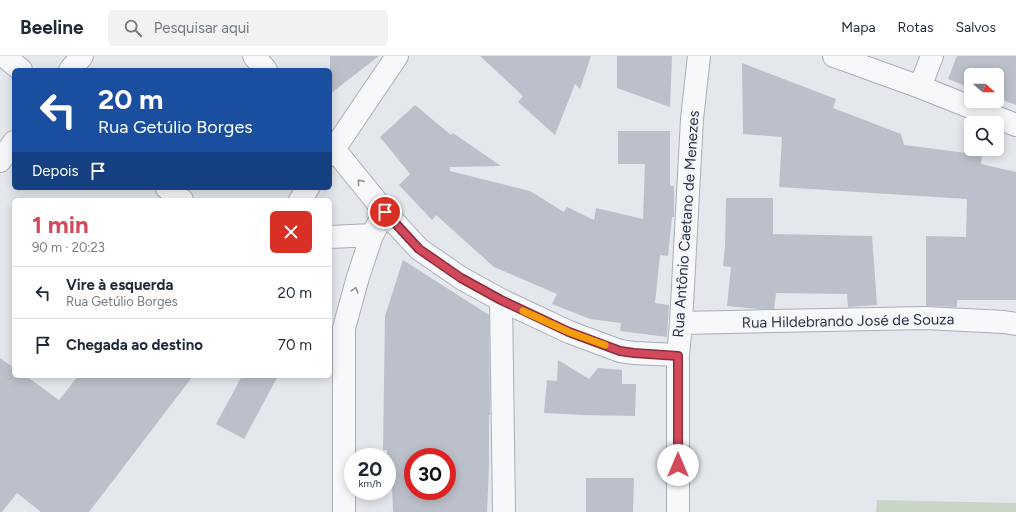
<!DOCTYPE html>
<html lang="pt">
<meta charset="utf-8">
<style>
body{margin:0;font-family:Figtree,sans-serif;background:#f2f2f3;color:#1f2937;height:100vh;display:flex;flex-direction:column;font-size:15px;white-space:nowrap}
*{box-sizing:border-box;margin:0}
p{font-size:13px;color:#747a83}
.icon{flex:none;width:22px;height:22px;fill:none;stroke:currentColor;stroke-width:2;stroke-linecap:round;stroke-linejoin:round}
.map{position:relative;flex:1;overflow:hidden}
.sheet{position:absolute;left:12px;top:142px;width:320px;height:180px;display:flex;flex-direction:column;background:#fff;border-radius:6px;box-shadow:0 2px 10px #0003}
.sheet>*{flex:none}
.banner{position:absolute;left:12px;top:12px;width:320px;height:122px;border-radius:6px;box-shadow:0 2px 10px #0003;background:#1a4fa0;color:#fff;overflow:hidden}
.needle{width:26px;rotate:111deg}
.controls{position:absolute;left:964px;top:12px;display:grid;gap:8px}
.controls a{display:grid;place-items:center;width:40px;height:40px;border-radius:6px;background:#fff;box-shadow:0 2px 10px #0003;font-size:20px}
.speed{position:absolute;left:344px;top:392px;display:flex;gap:8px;font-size:20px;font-weight:700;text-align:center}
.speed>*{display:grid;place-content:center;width:52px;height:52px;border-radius:50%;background:#fff;box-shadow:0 2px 10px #0003;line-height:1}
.speed small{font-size:10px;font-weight:400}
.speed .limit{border:6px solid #d22;background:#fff;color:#111}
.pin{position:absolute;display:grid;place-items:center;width:34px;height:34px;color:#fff;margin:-17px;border:2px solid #fff;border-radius:50%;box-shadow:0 1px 4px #0007}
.me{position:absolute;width:44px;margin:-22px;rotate:0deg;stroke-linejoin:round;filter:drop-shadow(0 0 3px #0008)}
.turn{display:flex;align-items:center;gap:14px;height:84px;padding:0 20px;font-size:18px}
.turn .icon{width:52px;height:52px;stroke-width:2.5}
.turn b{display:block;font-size:28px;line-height:34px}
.then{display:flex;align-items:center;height:38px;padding:0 20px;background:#0003;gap:8px;font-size:15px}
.round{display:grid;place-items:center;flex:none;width:42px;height:42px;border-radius:6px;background:#f2f2f3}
.headline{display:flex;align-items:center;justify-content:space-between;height:68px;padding:0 20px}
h1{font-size:24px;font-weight:700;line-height:30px;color:#d1495b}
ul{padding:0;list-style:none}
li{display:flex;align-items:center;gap:12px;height:52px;padding:0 20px;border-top:1px solid #e0e1e3}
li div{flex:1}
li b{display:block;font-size:15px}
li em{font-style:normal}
header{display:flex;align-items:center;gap:24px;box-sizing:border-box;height:56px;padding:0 20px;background:#fff;border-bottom:1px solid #e0e1e3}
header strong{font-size:19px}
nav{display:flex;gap:22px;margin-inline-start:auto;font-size:14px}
.search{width:280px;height:36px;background:#f2f2f3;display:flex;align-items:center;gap:10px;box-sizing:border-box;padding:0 14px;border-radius:6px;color:#747a83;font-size:15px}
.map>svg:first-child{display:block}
.green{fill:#c9d6c5}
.building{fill:#bbc0ca;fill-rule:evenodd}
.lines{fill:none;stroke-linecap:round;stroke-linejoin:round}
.minor-casing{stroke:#a9aeb7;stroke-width:24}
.minor{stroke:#f7f8fa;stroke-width:22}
.oneway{stroke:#9196a0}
.route-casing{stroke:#882f3b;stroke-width:10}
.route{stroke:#d1495b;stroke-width:7}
.slow{stroke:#f59e0b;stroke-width:7}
.labels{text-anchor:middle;stroke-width:3;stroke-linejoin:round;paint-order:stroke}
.street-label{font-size:15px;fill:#2b3445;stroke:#f4f6f9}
</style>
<header>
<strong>Beeline</strong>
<div class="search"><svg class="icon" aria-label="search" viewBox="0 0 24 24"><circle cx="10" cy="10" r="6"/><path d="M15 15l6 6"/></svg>Pesquisar aqui</div>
<nav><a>Mapa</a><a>Rotas</a><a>Salvos</a></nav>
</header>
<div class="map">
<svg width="1016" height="456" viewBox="0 0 1016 456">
<rect width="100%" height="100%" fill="#e4e7ec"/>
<path class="green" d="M 877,444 L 1016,447 L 1016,456 L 876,456 Z"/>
<path class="building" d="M 330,0 L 379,0 L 330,38 Z
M 480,0 L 591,0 L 580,33 L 575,28 L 555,79 L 518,46 L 523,40 Z
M 617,0 L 672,0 L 670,51 L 617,32 Z
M 957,0 L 1016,0 L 1016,49 L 997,42 L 997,19 L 971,19 L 971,32 L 948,23 Z
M 742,7 L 836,43 L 833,52 L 901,78 L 904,89 L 982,99 L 981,108 L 1016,116 L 1016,244 L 957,244 L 957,251 L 926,250 L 926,180 L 966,181 L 967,143 L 779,131 L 782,81 L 743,78 Z
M 415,49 L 451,79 L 453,77 L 501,110 L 450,111 L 450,115 L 530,135 L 564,156 L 567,151 L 594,164 L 596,152 L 643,163 L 645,108 L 618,108 L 618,75 L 670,75 L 670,130 L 674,130 L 674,161 L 672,161 L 668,200 L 660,199 L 655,247 L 669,249 L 667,281 L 620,275 L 621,267 L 590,263 L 552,248 L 557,238 L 494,211 L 436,159 L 432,164 L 399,129 L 410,118 L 380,81 Z
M 726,142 L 773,142 L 773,178 L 872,180 L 877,249 L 848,251 L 847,238 L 776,237 L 774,253 L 758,253 L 727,250 L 731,211 L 723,210 L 725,191 Z
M 403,204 L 489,259 L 490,359 L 489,359 L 489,411 L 487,456 L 393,456 L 392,428 L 387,428 L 387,394 L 383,394 L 385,260 ZM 413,401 L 447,401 L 447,435 L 413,435 Z
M 0,302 L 14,312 L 14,320 L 26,320 L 59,344 L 78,320 L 193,320 L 89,456 L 41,456 L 17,437 L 2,456 L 0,456 Z
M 558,304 L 589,323 L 598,312 L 622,314 L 622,328 L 636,328 L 635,360 L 584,359 L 544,357 L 547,324 L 557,325 Z
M 242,320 L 278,320 L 244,383 L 216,368 Z
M 586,422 L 634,422 L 633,456 L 586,456 Z"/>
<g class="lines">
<defs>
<path id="minor" d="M 4,0 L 21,14
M 254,0 L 266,14
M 834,0 L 920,31 L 1016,69
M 70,14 L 82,0
M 920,31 L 932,0
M 330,88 L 385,156 L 419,193 L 461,222 L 501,244 L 569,276 L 620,295 L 634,297 L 678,299
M 330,99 L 397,0
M 0,105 L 14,86
M 167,132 L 182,144
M 300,144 L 308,132
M 330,181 L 372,179
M 501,244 L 504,456
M 681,267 L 925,262 L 1004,266 L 1016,268
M 344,456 L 344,272 L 358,221 L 372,179 L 385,156
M 678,456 L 678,299 L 681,267 L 692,63 L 699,0"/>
</defs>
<use href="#minor" class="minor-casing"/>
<use href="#minor" class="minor"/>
</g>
<defs><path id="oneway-chevron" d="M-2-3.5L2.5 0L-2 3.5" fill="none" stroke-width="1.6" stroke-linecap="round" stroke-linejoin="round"/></defs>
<g class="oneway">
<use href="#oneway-chevron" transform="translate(360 126) rotate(-129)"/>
<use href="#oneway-chevron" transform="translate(355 234) rotate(-74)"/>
</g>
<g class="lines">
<defs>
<path id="route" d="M 385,156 L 419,193 L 461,222 L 501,244 L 569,276 L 620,295 L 634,297 L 678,300 L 678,409"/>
</defs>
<use href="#route" class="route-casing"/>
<use href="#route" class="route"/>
<path class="slow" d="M 523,255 L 569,276 L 605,289"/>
</g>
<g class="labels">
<g class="street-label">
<text transform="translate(686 168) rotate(-86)" y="5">Rua Antônio Caetano de Menezes</text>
<text transform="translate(848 265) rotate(-1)" y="5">Rua Hildebrando José de Souza</text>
</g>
</g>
</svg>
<div class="controls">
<a><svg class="needle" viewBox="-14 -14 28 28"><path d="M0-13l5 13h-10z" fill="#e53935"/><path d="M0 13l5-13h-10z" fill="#747a83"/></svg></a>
<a><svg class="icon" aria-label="search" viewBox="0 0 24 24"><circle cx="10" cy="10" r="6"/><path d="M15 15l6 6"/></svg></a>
</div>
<div class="speed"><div>20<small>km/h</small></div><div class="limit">30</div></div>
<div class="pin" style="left:385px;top:156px;background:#d93025"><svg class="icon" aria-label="arrive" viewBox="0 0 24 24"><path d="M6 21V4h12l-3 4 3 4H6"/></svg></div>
<svg class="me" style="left:678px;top:409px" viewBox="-20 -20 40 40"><circle r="19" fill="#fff"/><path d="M0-13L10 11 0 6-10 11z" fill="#d1495b"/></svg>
<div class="banner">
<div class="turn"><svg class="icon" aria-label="left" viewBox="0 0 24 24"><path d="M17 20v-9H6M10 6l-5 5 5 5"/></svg><div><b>20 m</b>Rua Getúlio Borges</div></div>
<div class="then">Depois<svg class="icon" aria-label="arrive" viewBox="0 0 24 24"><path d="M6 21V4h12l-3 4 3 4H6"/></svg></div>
</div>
<section class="sheet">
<div class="headline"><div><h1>1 min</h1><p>90 m · 20:23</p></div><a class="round" style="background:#d93025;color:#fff"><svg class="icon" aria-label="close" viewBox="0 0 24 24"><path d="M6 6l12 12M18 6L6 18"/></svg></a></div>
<ul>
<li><svg class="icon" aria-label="left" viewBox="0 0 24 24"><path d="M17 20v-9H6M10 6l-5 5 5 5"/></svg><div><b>Vire à esquerda</b><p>Rua Getúlio Borges</p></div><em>20 m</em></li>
<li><svg class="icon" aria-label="arrive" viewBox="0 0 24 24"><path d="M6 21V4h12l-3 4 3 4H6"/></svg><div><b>Chegada ao destino</b></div><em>70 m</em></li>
</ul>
</section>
</div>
